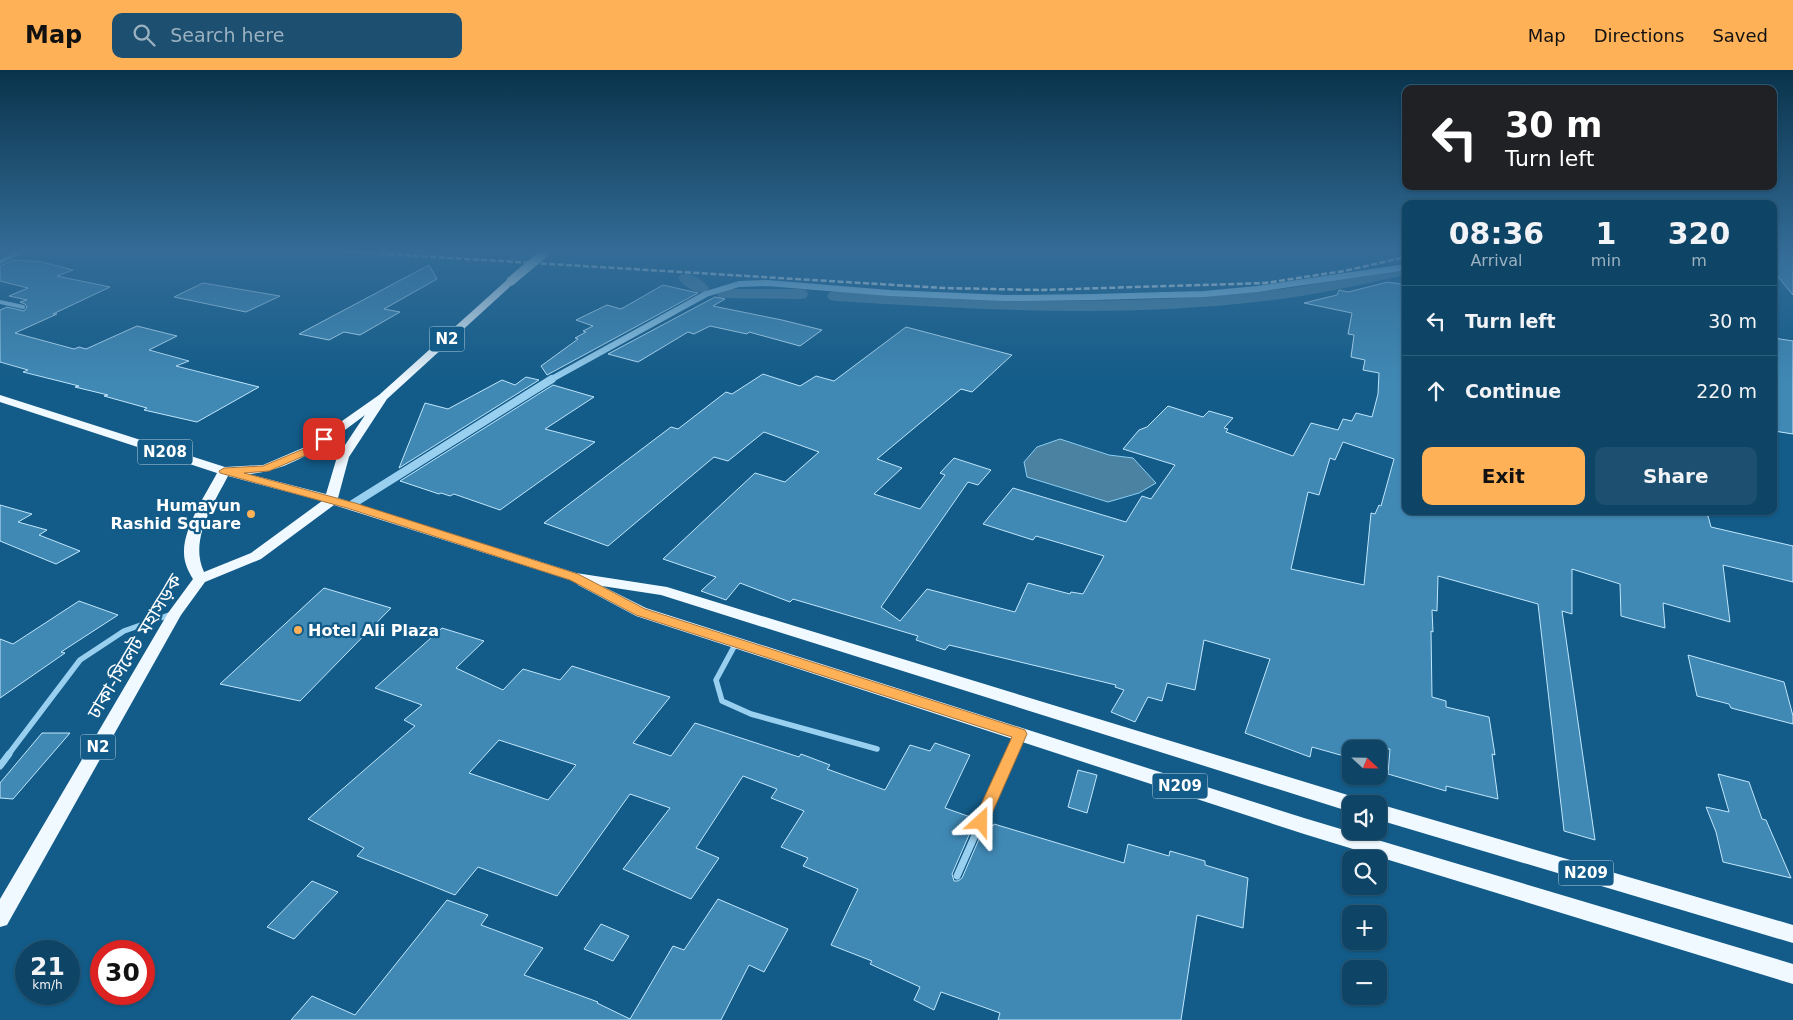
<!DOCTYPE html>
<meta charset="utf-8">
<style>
body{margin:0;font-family:"DejaVu Sans","Noto Sans Bengali",sans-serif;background:#1c4f70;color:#f1f3f6;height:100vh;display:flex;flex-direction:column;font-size:19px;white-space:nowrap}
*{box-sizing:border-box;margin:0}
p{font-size:16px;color:#9bb1c0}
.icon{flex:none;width:28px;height:28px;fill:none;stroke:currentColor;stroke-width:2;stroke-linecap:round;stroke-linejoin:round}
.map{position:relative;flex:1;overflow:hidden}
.details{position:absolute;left:1402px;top:130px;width:375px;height:315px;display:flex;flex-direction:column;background:#0e4567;border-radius:10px;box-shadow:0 1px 4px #0004,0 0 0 1px #2e5d7b}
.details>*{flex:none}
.hud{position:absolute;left:1402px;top:15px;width:375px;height:105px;border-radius:10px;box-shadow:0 1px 4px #0004,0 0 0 1px #2e5d7b;background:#202124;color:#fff;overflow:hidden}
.needle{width:32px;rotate:112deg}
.controls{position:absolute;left:1342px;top:670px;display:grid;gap:10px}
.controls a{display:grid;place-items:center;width:45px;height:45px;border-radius:10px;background:#0e4567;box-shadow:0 1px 4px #0004,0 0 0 1px #2e5d7b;font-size:25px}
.speed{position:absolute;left:15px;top:870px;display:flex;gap:10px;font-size:25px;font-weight:700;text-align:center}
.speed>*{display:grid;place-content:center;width:65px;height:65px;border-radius:50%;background:#0e4567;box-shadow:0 1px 4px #0004,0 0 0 1px #2e5d7b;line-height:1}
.speed small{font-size:12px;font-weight:400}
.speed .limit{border:8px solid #d22;background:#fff;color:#111}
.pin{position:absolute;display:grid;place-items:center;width:42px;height:42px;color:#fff;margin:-21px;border-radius:10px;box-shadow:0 2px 8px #0006}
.me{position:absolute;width:55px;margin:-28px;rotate:24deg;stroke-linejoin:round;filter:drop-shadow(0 0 4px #0008)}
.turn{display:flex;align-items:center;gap:18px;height:105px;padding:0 20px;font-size:22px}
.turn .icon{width:65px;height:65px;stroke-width:2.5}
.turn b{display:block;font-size:35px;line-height:42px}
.eta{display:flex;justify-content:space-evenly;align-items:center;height:85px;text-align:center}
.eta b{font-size:30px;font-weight:800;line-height:35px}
.button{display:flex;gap:10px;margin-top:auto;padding:10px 20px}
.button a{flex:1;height:58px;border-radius:10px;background:#ffb158;color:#111;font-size:20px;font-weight:800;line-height:58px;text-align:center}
.button a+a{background:#1c4f70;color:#f1f3f6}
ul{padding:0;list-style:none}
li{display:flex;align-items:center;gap:15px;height:70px;padding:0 20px;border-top:1px solid #2e5d7b}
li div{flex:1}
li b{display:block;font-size:19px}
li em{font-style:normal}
header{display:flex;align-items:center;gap:30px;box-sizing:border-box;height:70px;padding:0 25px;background:#ffb158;color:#111}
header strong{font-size:24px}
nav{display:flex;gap:28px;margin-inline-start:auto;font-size:18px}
.search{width:350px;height:45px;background:#1c4f70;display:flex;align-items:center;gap:12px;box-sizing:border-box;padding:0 18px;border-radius:10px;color:#9bb1c0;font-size:19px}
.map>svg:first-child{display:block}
.water{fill:#4b81a1;stroke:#8bcef3}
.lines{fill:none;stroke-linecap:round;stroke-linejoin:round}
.canal{fill:#4b81a1;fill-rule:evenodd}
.building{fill:#4089b5;stroke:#c0e6fc;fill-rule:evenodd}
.minor-far2{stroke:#99d0f0;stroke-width:4}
.minor-far1{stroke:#99d0f0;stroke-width:5.5}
.minor{stroke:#99d0f0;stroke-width:7}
.tertiary-far1{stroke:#99d0f0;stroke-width:6}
.tertiary{stroke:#99d0f0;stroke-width:8}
.trunk{fill:#f0f9ff;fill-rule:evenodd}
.rail{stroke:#fff;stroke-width:2.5;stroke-dasharray:6 2.5;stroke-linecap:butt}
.trunk-bridge{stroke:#f0f9ff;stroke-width:9}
.route{fill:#ffb158;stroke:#a67339}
.poi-dot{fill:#ffb158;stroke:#135c89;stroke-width:2}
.labels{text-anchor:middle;stroke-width:4.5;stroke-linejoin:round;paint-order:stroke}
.shield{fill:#135c89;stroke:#b8cedc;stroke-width:1}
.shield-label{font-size:15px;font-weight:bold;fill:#fff}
.poi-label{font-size:16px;font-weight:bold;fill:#fff;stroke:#135c89;text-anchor:end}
.near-street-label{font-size:19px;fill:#fff;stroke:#135c89}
</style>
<header>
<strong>Map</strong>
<div class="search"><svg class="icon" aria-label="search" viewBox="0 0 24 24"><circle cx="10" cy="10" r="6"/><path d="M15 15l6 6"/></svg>Search here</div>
<nav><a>Map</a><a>Directions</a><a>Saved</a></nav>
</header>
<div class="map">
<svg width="1793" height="950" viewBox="0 0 1793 950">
<rect width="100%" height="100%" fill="#135c89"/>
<path class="water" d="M 1060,369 L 1109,385 L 1133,388 L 1156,413 L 1139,423 L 1108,432 L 1027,407 L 1024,392 L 1037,377 Z"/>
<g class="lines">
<path class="canal" d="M 1406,195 L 1406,205 C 1359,215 1312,226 1264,231 C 1122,248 979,240 836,231 L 830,230 L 827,226 L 830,222 L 836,221 C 979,230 1122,237 1264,221 C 1312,216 1359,205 1406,195 Z
M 686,203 C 694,205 704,211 709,218 L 707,222 C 696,224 684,217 678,208 L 680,205 Z
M 725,219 L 800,219 L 806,220 L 808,224 L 806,228 L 800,229 L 719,228 L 717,224 L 719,220 Z"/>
</g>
<path class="building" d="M 1774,180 L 1793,180 L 1793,225 L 1774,202 Z
M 14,190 L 42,192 L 73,200 L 57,206 L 110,217 L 53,244 L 57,244 L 15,263 L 74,279 L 79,277 L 86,279 L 137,256 L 177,266 L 149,280 L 189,291 L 176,296 L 259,317 L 197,352 L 144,340 L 147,338 L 104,326 L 108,325 L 75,317 L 79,316 L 23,302 L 28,300 L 0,292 L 0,240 L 7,237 L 24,241 L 27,237 L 25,234 L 20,232 L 27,230 L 9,226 L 28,218 L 0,211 L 0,196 Z
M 429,195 L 437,209 L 384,239 L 400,242 L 360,265 L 344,262 L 329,270 L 299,264 Z
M 1388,212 L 1406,215 L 1406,441 L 1688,441 L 1708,446 L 1711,457 L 1793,476 L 1793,512 L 1723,495 L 1730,552 L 1663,533 L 1665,558 L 1621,546 L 1620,514 L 1572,499 L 1572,544 L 1562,541 L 1595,770 L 1564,761 L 1538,534 L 1438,506 L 1437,541 L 1432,540 L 1433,562 L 1431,561 L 1432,627 L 1446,631 L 1446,637 L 1489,647 L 1495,685 L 1492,684 L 1498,729 L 1446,716 L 1446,721 L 1388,704 L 1390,679 L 1351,679 L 1351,688 L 1312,677 L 1310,687 L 1245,663 L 1270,589 L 1204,570 L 1195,620 L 1167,613 L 1162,631 L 1148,627 L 1135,652 L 1111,642 L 1124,620 L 1115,617 L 1116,615 L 949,575 L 945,580 L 916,570 L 918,566 L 793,529 L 790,532 L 740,513 L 726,530 L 701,521 L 716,507 L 663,489 L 755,403 L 785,412 L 819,382 L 764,362 L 728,391 L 714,387 L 608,476 L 544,453 L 671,357 L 678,359 L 726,322 L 732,324 L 763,304 L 800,316 L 816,306 L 834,311 L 906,257 L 1012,285 L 972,322 L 961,319 L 877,389 L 902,398 L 874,424 L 920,439 L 945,405 L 940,403 L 954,388 L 991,400 L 978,415 L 968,412 L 881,537 L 900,551 L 927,519 L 1015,542 L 1028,513 L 1070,524 L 1071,522 L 1083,524 L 1104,486 L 1036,466 L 1033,470 L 983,454 L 1013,418 L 1126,452 L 1142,426 L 1151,429 L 1175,395 L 1123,379 L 1139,360 L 1147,357 L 1168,336 L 1203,347 L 1209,341 L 1233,348 L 1224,358 L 1228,359 L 1226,362 L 1293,386 L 1311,353 L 1338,360 L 1343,349 L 1352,351 L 1356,343 L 1372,347 L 1378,324 L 1379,303 L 1363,300 L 1365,290 L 1351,287 L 1354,265 L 1348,264 L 1352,243 L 1304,233 L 1337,225 L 1339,220 L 1348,222 ZM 1343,372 L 1394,389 L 1381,436 L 1379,435 L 1375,444 L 1371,443 L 1364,515 L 1291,499 L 1308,422 L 1319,425 L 1330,388 L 1335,390 Z
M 203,213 L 280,226 L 246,242 L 174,227 Z
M 663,215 L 698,223 L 547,305 L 541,296 L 578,269 L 575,268 L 586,262 L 583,261 L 593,256 L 576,250 L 607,235 L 621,239 Z
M 715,227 L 725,229 L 713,236 L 782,250 L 822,260 L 800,276 L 749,262 L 747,264 L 710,256 L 694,264 L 688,262 L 638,292 L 608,284 Z
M 1774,268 L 1793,271 L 1793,364 L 1774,361 Z
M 526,307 L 539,310 L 399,398 L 425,333 L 448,339 L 502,310 L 515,315 Z
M 553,315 L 594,327 L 545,359 L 595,372 L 500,440 L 454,424 L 450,426 L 441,423 L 439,424 L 400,411 Z
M 0,435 L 32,444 L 18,452 L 47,460 L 39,465 L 80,481 L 56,494 L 0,471 Z
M 324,518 L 391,538 L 300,631 L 220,614 Z
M 79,531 L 118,545 L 61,582 L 65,583 L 0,628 L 0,569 L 13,574 Z
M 442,558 L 484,571 L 456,598 L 503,620 L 523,599 L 560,610 L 572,596 L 670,627 L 633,673 L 671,686 L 695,653 L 799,687 L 801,684 L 830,695 L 827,699 L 885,720 L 910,675 L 930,681 L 935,673 L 970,685 L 945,738 L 976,749 L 952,804 L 954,811 L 958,811 L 962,808 L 986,753 L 993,756 L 994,754 L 1124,793 L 1128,774 L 1169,786 L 1170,781 L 1205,791 L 1205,795 L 1248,808 L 1243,858 L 1197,845 L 1181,950 L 998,950 L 1000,943 L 941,922 L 934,940 L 914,930 L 920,917 L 870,894 L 872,891 L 831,875 L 858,819 L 803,796 L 808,788 L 781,777 L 804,741 L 771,728 L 777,719 L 743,706 L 696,778 L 719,788 L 691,829 L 623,799 L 670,738 L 630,724 L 557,826 L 478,797 L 455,825 L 357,786 L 364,778 L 308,749 L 415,656 L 404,650 L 422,635 L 375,618 ZM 499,670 L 576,695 L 548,730 L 469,703 Z
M 1688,585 L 1784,612 L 1793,646 L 1793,654 L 1731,638 L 1729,634 L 1697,626 Z
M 42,663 L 70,663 L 13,729 L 0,728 L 0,713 Z
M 1078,700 L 1097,705 L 1087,743 L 1068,737 Z
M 1718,704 L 1749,712 L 1762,749 L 1766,750 L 1791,808 L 1723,792 L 1716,762 L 1706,737 L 1729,742 Z
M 312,811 L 338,822 L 294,869 L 267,857 Z
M 718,829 L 788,859 L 764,902 L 749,895 L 721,950 L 291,950 L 312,926 L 355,945 L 447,830 L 488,845 L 481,855 L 543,878 L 524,905 L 598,932 L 597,933 L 630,949 L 673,876 L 684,880 Z
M 601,854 L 629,866 L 613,891 L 584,879 Z"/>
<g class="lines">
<path class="minor-far2" d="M 411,180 L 440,182 L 444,180
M 0,192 L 25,180
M 0,232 L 23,237"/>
<path class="minor-far1" d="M 736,573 L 716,610 L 722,631 L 751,644 L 877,679
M 8,685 L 80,590 L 124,561 L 172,544
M 1011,685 L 1020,664"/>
<path class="minor" d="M 0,696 L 9,684
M 957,806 L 1011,684"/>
<path class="tertiary-far1" d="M 550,310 L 706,224 L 739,214 L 767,213 L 890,223 L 1006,228 L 1092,227 L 1204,224 L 1257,219 L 1406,197"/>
<path class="tertiary" d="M 351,435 L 552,309"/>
<path class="trunk" d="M 511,208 L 516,211 L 514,213 L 387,329 L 349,387 L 338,428 L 576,503 L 667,517 L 1351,726 L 1357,729 L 1360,734 L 1351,734 L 1351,742 L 661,525 L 602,516 L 646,538 L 1304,748 L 1793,894 L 1793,914 L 1304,764 L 636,546 L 578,515 L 576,512 L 334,435 L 261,489 L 205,512 L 181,545 L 7,855 L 0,857 L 0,829 L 168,543 L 193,509 C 188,501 184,492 184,483 C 183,458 206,424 217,403 L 0,332 L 0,325 L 225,397 L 263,395 L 305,377 L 379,325 L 508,209 ZM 365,345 L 337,387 L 326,424 L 248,404 C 293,401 330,371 365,345 ZM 228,406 L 322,431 L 251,483 L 204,502 C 189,470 213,435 228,406 Z
M 1379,734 L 1793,855 L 1793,873 L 1379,750 Z"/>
<path class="rail" d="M 320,180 L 944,218 L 1039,220 L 1265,213 L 1344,201 L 1406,187"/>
<path class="trunk-bridge" d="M 511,211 L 543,184"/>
</g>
<linearGradient id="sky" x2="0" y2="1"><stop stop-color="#0a334b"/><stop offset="0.58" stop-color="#336c97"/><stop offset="1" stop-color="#336c97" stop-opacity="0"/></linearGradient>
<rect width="1793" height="313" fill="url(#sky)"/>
<path class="route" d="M 324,366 L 328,367 L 328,371 L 313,382 L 269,401 L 244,403 L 355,433 L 578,504 L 645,539 L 1025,660 L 1027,664 L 986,757 L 981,759 L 975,757 L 973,752 L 1012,667 L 636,545 L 570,510 L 347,438 L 220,403 L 219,401 L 224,398 L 263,396 L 306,378 Z"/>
<g class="poi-dot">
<circle cx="251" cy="444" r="5"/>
<circle cx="298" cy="560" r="5"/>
</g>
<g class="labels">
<g class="shield">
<rect x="429.5" y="256.5" width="35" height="25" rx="4"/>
<rect x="137.5" y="369.5" width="55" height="25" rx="4"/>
<rect x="80.5" y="664.5" width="35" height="25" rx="4"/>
<rect x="1152.5" y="703.5" width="55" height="25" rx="4"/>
<rect x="1558.5" y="790.5" width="55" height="25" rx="4"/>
</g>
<g class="shield-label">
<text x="447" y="274">N2</text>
<text x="165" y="387">N208</text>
<text x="98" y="682">N2</text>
<text x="1180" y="721">N209</text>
<text x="1586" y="808">N209</text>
</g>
<g class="poi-label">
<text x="241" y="441">Humayun<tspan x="241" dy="18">Rashid Square</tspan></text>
<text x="308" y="566" text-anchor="start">Hotel Ali Plaza</text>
</g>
<g class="near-street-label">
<text transform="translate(134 576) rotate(-59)" y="7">ঢাকা-সিলেট মহাসড়ক</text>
</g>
</g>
</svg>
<div class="controls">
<a><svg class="needle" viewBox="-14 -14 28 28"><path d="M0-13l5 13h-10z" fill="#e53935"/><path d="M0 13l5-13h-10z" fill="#9bb1c0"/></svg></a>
<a><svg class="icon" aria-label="sound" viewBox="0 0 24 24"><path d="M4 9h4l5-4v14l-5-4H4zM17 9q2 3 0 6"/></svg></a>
<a><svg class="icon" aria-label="search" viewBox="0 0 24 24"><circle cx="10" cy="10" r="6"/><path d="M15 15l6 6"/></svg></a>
<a>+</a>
<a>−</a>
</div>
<div class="speed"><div>21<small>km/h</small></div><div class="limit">30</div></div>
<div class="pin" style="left:324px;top:369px;background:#d93025"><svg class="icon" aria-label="arrive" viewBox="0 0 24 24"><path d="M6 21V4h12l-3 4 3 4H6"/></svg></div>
<svg class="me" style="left:981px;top:752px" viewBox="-20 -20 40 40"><path d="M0-17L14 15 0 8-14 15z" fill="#ffb158" stroke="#fff" stroke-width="4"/></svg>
<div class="hud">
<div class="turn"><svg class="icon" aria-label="left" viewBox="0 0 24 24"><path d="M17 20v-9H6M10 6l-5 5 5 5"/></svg><div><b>30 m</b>Turn left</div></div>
</div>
<section class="details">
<div class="eta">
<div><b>08:36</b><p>Arrival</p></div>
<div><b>1</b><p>min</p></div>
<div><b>320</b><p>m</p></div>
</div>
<ul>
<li><svg class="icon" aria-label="left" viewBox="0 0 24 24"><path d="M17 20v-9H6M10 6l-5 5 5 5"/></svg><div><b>Turn left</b></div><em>30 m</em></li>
<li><svg class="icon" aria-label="ahead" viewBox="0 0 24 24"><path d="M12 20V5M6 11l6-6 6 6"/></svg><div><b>Continue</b></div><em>220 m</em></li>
</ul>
<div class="button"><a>Exit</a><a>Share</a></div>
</section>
</div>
